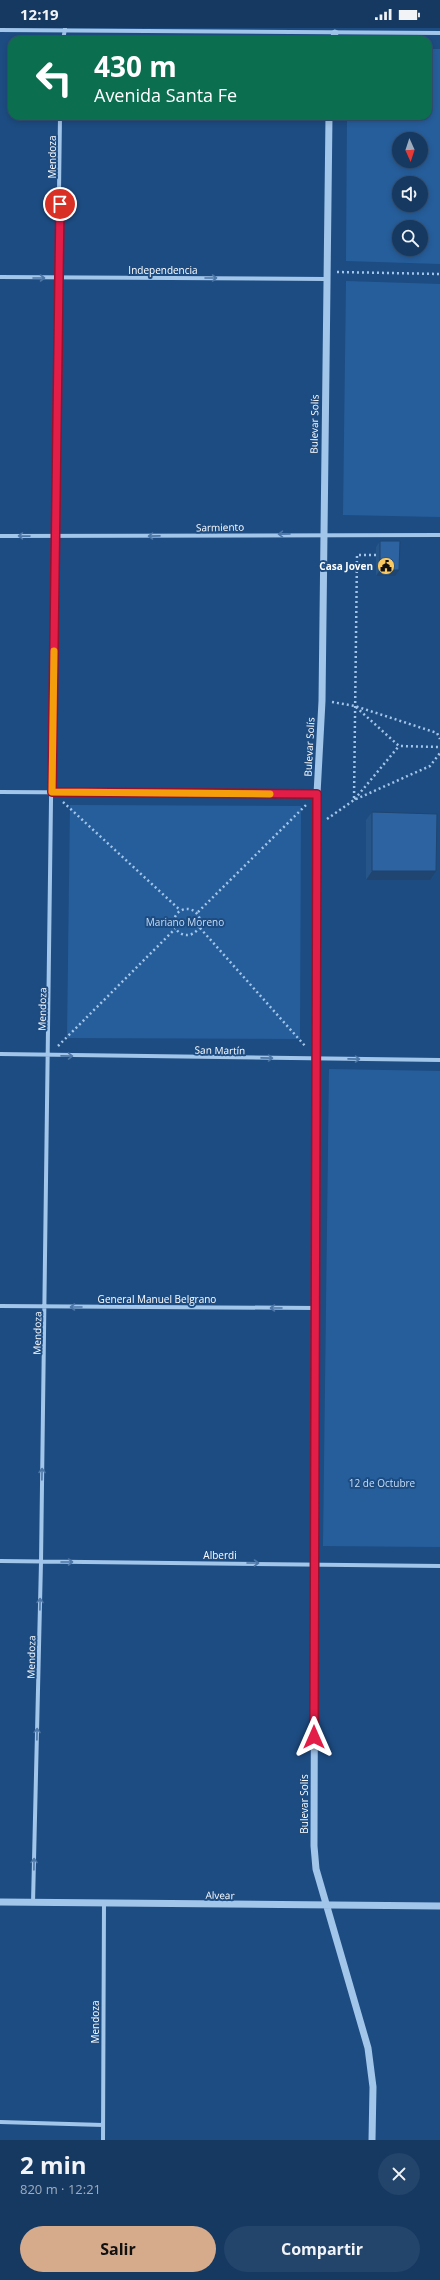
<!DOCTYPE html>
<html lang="es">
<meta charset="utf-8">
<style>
body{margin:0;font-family:"Open Sans",sans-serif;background:#23446b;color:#f1f3f6;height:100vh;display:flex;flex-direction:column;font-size:15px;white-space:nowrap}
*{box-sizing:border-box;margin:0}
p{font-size:13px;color:#9eacbe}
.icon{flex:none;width:22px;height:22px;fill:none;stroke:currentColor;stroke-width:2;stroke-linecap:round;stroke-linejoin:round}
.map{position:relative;height:2112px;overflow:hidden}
.drawer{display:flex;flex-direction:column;background:#163962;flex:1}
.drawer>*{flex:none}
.top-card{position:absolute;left:8px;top:8px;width:424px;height:84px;border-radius:12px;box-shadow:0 2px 6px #0003,0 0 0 1px #355377;background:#0b6e4f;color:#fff;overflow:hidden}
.needle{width:26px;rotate:177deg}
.buttons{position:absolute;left:392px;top:104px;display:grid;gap:8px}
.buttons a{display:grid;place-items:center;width:36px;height:36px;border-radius:50%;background:#163962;box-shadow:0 2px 6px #0003,0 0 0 1px #355377;font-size:20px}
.pin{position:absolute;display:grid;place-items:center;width:34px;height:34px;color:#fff;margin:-17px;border:2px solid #fff;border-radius:50%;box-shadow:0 1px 4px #0007}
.me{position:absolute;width:44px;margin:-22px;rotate:0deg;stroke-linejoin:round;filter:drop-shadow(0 0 3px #0008)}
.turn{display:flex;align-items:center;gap:14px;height:84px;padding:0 20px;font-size:18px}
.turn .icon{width:52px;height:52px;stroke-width:2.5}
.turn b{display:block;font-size:28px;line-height:34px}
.round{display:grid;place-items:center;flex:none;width:42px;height:42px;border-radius:21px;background:#23446b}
.headline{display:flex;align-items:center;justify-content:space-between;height:68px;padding:0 20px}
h1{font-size:24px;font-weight:700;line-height:30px}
.action{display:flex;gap:8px;margin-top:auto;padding:8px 20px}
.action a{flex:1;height:46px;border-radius:24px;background:#d6ab8b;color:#111;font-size:16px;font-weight:700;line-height:46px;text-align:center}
.action a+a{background:#23446b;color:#f1f3f6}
.status{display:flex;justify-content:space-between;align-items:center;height:28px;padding:0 20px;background:#163962;direction:ltr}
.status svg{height:11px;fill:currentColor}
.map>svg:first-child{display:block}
.park{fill:#265e9b;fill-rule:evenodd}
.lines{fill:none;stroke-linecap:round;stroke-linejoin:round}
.path{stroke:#a2c5ea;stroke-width:2.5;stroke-dasharray:2 3;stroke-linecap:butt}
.minor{stroke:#a2c5ea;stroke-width:4}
.tertiary{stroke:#a2c5ea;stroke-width:7}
.wall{fill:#26558a}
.shaded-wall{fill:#1f4570}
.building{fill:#2c63a0;stroke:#1f4570}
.oneway{stroke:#4c76a6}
.route-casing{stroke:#92132f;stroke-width:10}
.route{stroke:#e11d48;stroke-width:7}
.slow{stroke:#f59e0b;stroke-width:7}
.labels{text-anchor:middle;stroke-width:4;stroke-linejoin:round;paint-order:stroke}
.street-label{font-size:10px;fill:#fff;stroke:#1d4c82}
.poi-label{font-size:10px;font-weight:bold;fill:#fff;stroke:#1d4c82;text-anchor:end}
.park-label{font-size:10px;fill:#c7def7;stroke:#1d4c82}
</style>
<div class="status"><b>12:19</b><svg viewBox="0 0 49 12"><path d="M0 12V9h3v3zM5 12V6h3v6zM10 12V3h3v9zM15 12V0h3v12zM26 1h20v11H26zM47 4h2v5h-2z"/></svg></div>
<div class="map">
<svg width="440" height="2112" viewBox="0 0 440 2112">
<rect width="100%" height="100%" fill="#1d4c82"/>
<path class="park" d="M 428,21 L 440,21 L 440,236 L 346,233 L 347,88 L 428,88 ZM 399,111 L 421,111 L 421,133 L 399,133 ZM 399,155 L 421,155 L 421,177 L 399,177 ZM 399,199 L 421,199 L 421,221 L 399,221 Z
M 346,253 L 440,256 L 440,489 L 343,487 Z
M 70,777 L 301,778 L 300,1011 L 67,1010 Z
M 329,1041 L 440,1043 L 440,1519 L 323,1518 Z"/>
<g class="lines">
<path class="path" d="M 337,244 L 440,246
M 376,527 L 357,527 L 354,772 L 399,718
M 332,674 L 355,678 L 437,705 L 440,711
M 356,679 L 399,718 L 440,719
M 63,774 L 180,882
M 327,791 L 354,772 L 430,738 L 440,725
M174 894a13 13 0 1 1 26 0a13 13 0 1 1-26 0Z
M 198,884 L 307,776
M 200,900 L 306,1019
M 58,1018 L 175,901"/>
<path class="minor" d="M 0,2 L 440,5
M 63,12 L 65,1
M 0,249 L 326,251
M 0,508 L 440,507
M 0,764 L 317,766
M 0,1026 L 440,1032
M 0,1278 L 315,1280
M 0,1533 L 440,1538
M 33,1875 L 41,1534 L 60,88
M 0,2094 L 103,2097
M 103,2112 L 104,1875"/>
<path class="tertiary" d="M 333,12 L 335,5
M 329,88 L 322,673 L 317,766 L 314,1818 L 316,1841 L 368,2020 L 373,2059 L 372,2112
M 0,1874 L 440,1878"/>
</g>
<path class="wall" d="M 380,513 L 395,548 L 376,548 L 376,519 Z
M 372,784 L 430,852 L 366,852 L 366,792 Z"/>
<path class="shaded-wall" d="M 380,542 L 399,542 L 395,548 L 376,548 Z
M 372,843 L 436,843 L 430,852 L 366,852 Z"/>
<path class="building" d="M 380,513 L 400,513 L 399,542 L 380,542 Z
M 372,784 L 437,786 L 436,843 L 372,843 Z"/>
<defs><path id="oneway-shaft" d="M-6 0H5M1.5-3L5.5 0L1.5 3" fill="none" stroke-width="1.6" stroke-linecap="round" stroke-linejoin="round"/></defs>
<g class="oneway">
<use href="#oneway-shaft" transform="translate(39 250)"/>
<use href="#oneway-shaft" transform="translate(211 250)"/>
<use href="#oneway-shaft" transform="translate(284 506) rotate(179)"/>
<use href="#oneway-shaft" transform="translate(24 508) rotate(-179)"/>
<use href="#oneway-shaft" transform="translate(154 508) rotate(179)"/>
<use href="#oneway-shaft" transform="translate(67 1028) rotate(1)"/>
<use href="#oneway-shaft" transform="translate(267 1030) rotate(1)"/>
<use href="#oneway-shaft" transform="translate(354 1031) rotate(1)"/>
<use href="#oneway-shaft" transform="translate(76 1279) rotate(-180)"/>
<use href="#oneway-shaft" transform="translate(276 1280) rotate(-180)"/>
<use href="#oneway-shaft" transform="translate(42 1446) rotate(-89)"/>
<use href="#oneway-shaft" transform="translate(67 1534)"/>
<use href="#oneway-shaft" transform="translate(253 1535)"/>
<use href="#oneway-shaft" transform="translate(40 1576) rotate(-89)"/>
<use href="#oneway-shaft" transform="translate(37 1706) rotate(-89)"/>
<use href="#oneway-shaft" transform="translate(34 1836) rotate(-89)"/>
</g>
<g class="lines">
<defs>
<path id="route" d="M 60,176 L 52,764 L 317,766 L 314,1709"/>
</defs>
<use href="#route" class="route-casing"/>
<use href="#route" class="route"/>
<path class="slow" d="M 54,623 L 52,764 L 270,766"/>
</g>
<defs>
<symbol id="civic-disc" viewBox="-11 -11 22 22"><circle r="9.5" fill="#fac961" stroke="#1d4c82"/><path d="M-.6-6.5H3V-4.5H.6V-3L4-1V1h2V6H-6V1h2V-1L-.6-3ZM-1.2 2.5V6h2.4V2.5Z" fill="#111"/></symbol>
</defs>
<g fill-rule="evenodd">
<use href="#civic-disc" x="376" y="528" width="20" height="20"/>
</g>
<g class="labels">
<g class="street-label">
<text transform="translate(52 129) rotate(-90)" y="4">Mendoza</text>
<text x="163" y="246">Independencia</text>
<text transform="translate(314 396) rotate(-89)" y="4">Bulevar Solís</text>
<text transform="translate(220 499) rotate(-1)" y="4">Sarmiento</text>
<text transform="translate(309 719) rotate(-87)" y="4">Bulevar Solís</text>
<text transform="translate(42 981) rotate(-89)" y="4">Mendoza</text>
<text transform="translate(220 1022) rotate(1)" y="4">San Martín</text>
<text x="157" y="1275">General Manuel Belgrano</text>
<text transform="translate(37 1305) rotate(-89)" y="4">Mendoza</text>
<text x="220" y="1531">Alberdi</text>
<text transform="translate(31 1629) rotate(-89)" y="4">Mendoza</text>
<text transform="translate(304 1776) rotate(-90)" y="4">Bulevar Solís</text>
<text transform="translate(220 1867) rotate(1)" y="4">Alvear</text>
<text transform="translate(95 1994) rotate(-90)" y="4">Mendoza</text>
</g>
<g class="poi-label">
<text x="373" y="542">Casa Joven</text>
</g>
<g class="park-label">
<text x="185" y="898">Mariano Moreno</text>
<text x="382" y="1459">12 de Octubre</text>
</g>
</g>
</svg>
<div class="buttons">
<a><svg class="needle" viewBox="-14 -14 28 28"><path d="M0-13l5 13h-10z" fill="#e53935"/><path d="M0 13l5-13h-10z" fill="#9eacbe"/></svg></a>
<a><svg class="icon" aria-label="sound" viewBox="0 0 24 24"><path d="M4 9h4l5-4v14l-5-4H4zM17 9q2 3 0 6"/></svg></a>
<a><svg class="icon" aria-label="search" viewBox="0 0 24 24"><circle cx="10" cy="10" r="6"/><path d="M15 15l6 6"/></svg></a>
</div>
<div class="pin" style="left:60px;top:176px;background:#d93025"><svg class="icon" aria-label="arrive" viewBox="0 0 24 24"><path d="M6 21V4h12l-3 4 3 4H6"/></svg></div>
<svg class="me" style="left:314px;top:1709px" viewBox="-20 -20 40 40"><path d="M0-17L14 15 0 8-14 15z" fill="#e11d48" stroke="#fff" stroke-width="4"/></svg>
<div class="top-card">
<div class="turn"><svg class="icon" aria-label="left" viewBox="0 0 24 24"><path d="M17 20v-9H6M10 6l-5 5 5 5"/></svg><div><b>430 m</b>Avenida Santa Fe</div></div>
</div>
</div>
<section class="drawer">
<div class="headline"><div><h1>2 min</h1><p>820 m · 12:21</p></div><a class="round"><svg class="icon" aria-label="close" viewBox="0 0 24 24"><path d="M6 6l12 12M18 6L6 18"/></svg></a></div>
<div class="action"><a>Salir</a><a>Compartir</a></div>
</section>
